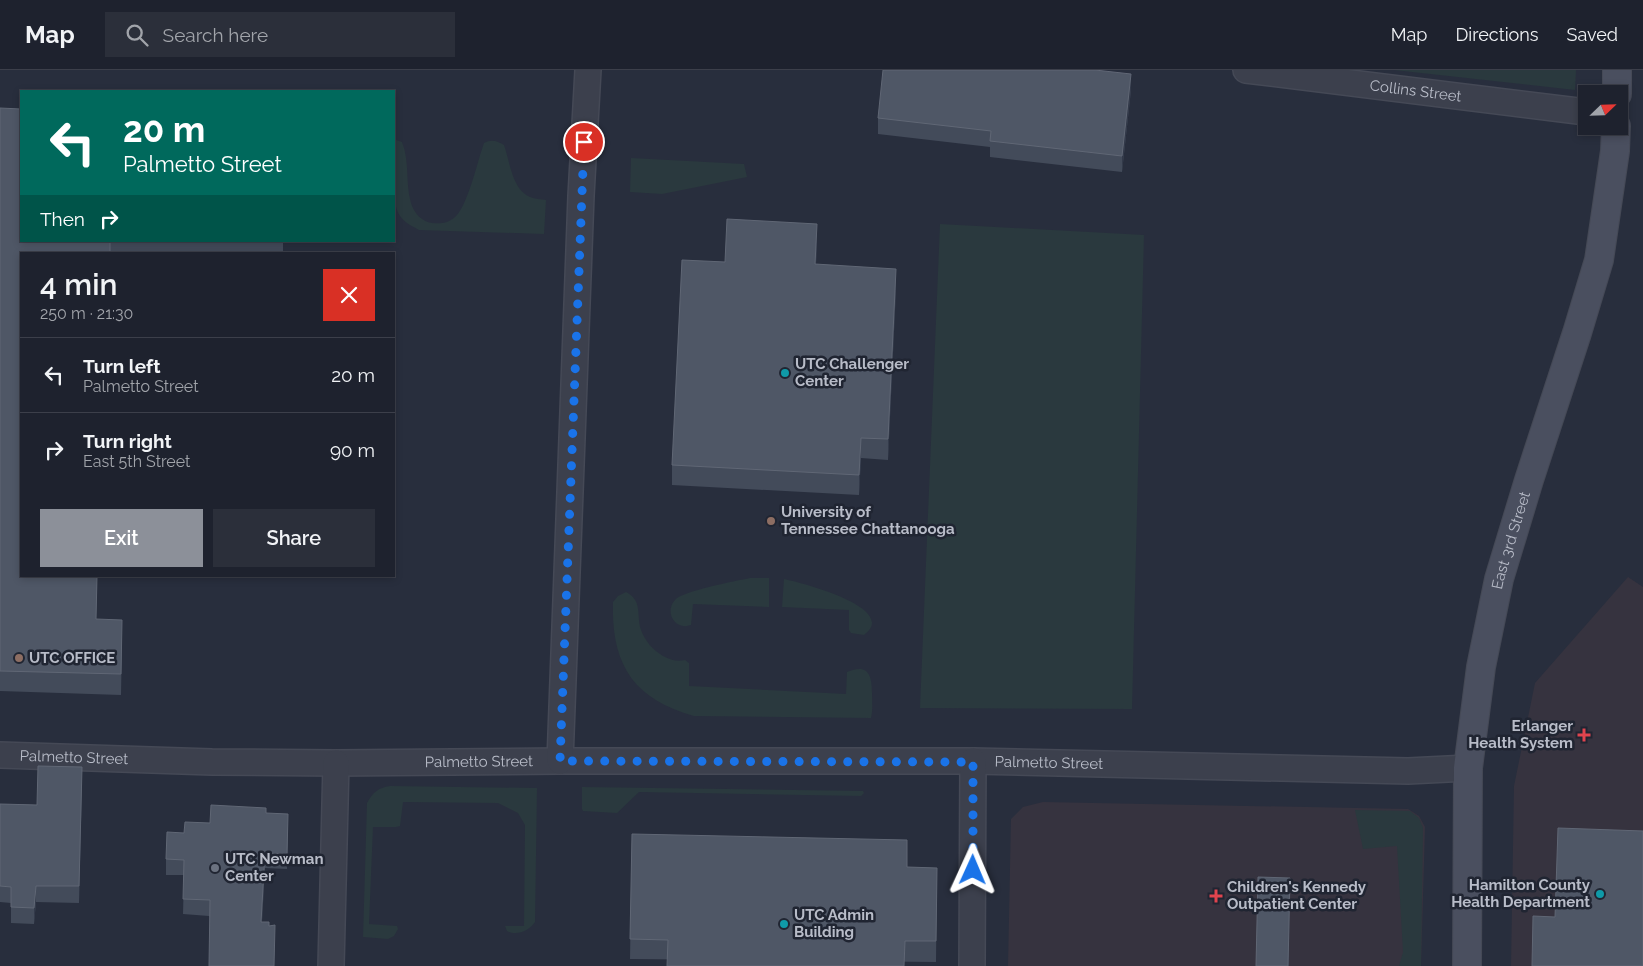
<!DOCTYPE html>
<meta charset="utf-8">
<style>
body{margin:0;font-family:Raleway,sans-serif;background:#2b2f3a;color:#f1f3f6;height:100vh;display:flex;flex-direction:column;font-size:19px;white-space:nowrap}
*{box-sizing:border-box;margin:0}
p{font-size:16px;color:#a1a4aa}
.icon{flex:none;width:28px;height:28px;fill:none;stroke:currentColor;stroke-width:2;stroke-linecap:round;stroke-linejoin:round}
.map{position:relative;flex:1;overflow:hidden}
.details{position:absolute;left:20px;top:182px;width:375px;height:325px;display:flex;flex-direction:column;background:#1e222e;border-radius:0px;box-shadow:0 2px 8px #0003,0 0 0 1px #3c3f4a}
.details>*{flex:none}
.top-card{position:absolute;left:20px;top:20px;width:375px;height:152px;border-radius:0px;box-shadow:0 2px 8px #0003,0 0 0 1px #3c3f4a;background:#00695c;color:#fff;overflow:hidden}
.needle{width:32px;rotate:67deg}
.tools{position:absolute;left:1578px;top:15px;display:grid;gap:10px}
.tools a{display:grid;place-items:center;width:50px;height:50px;border-radius:0px;background:#1e222e;box-shadow:0 2px 8px #0003,0 0 0 1px #3c3f4a;font-size:25px}
.pin{position:absolute;display:grid;place-items:center;width:42px;height:42px;color:#fff;margin:-21px;border:2px solid #fff;border-radius:50%;box-shadow:0 1px 5px #0007}
.me{position:absolute;width:55px;margin:-28px;rotate:1deg;stroke-linejoin:round;filter:drop-shadow(0 0 4px #0008)}
.turn{display:flex;align-items:center;gap:18px;height:105px;padding:0 20px;font-size:22px}
.turn .icon{width:65px;height:65px;stroke-width:2.5}
.turn b{display:block;font-size:35px;line-height:42px}
.then{display:flex;align-items:center;height:48px;padding:0 20px;background:#0003;gap:10px;font-size:19px}
.round{display:grid;place-items:center;flex:none;width:52px;height:52px;border-radius:0px;background:#2b2f3a}
.head{display:flex;align-items:center;justify-content:space-between;height:85px;padding:0 20px}
h1{font-size:30px;font-weight:600;line-height:38px}
.primary-button{display:flex;gap:10px;margin-top:auto;padding:10px 20px}
.primary-button a{flex:1;height:58px;border-radius:0px;background:#8c9099;color:#fff;font-size:20px;font-weight:600;line-height:58px;text-align:center}
.primary-button a+a{background:#2b2f3a;color:#f1f3f6}
ul{padding:0;list-style:none}
li{display:flex;align-items:center;gap:15px;height:75px;padding:0 20px;border-top:1px solid #3c3f4a}
li div{flex:1}
li b{display:block;font-size:19px}
li em{font-style:normal}
header{display:flex;align-items:center;gap:30px;box-sizing:border-box;height:70px;padding:0 25px;background:#1e222e;border-bottom:1px solid #3c3f4a}
header strong{font-size:24px}
nav{display:flex;gap:28px;margin-inline-start:auto;font-size:18px}
.search{width:350px;height:45px;background:#2b2f3a;display:flex;align-items:center;gap:12px;box-sizing:border-box;padding:0 18px;border-radius:0px;color:#a1a4aa;font-size:19px}
.map>svg:first-child{display:block}
.medical{fill:#36333f}
.green{fill:#2a393e}
.lines{fill:none;stroke-linecap:round;stroke-linejoin:round}
.street-casing{stroke:#454956;stroke-width:28}
.secondary-casing{stroke:#454956;stroke-width:30}
.street{stroke:#3c404d;stroke-width:25}
.secondary{stroke:#4a4f5f;stroke-width:28}
.wall{fill:#434b5a}
.shaded-wall{fill:#333a4a}
.building{fill:#4f5766;stroke:#606775}
.route{stroke:#1a73e8;stroke-width:9;stroke-dasharray:0 16.2}
.culture-dot{fill:#0f9aa8;stroke:#202532;stroke-width:2}
.education-dot{fill:#8d6e63;stroke:#202532;stroke-width:2}
.health-dot{fill:#e0444e;stroke:#202532;stroke-width:2}
.worship-dot{fill:#6b7280;stroke:#202532;stroke-width:2}
.labels{text-anchor:middle;stroke-width:5;stroke-linejoin:round;paint-order:stroke}
.street-label{font-size:15px;fill:#b8bcc8;stroke:#202532}
.poi-label{font-size:15px;font-weight:bold;fill:#b8bcc8;stroke:#202532;text-anchor:start}
</style>
<header>
<strong>Map</strong>
<div class="search"><svg class="icon" aria-label="search" viewBox="0 0 24 24"><circle cx="10" cy="10" r="6"/><path d="M15 15l6 6"/></svg>Search here</div>
<nav><a>Map</a><a>Directions</a><a>Saved</a></nav>
</header>
<div class="map">
<svg width="1643" height="896" viewBox="0 0 1643 896">
<rect width="100%" height="100%" fill="#282e3d"/>
<path class="medical" d="M 1628,507 L 1643,517 L 1643,896 L 1511,896 L 1514,716 L 1535,613 Z
M 1043,732 L 1408,739 L 1419,746 L 1425,757 L 1421,896 L 1008,896 L 1011,749 L 1023,737 Z"/>
<path class="green" d="M 1394,0 L 1576,0 L 1575,20 Z
M 396,70 L 402,72 C 410,92 405,113 411,133 C 414,143 422,152 432,153 C 441,154 447,153 454,148 C 467,139 478,89 484,73 C 492,69 497,71 504,75 C 510,92 512,119 530,127 C 535,129 541,129 546,130 L 544,164 L 419,160 C 412,156 405,153 400,146 C 390,133 395,88 396,70 Z
M 631,88 L 744,94 L 747,107 L 662,124 L 630,122 Z
M 940,154 L 1144,165 L 1132,639 L 920,638 Z
M 750,508 L 769,508 L 769,537 L 693,534 L 691,555 C 675,561 664,542 675,530 C 682,521 736,511 750,508 Z
M 784,509 C 799,512 901,538 864,565 L 851,563 L 849,560 L 849,540 L 782,537 Z
M 626,522 C 643,531 636,544 641,560 C 645,571 653,580 663,586 C 671,590 677,592 685,590 L 689,593 L 689,616 L 846,624 L 847,602 C 868,593 872,605 872,623 C 872,632 873,640 871,648 L 694,646 C 633,629 611,594 613,532 L 618,526 Z
M 390,716 L 537,718 L 535,852 C 529,861 517,866 507,861 L 505,856 L 524,856 L 525,755 L 518,743 L 498,733 L 403,732 L 400,756 L 396,757 L 373,757 L 369,854 L 397,856 L 398,859 L 394,866 L 388,869 L 363,867 L 367,733 C 373,722 378,718 390,716 Z
M 582,717 L 863,721 L 864,723 L 861,726 L 639,722 L 617,743 L 583,741 L 582,739 Z
M 1355,740 L 1410,741 L 1419,748 L 1423,758 L 1421,896 L 1399,896 L 1403,882 L 1397,776 L 1363,779 Z"/>
<g class="lines">
<defs>
<g id="street">
<path id="s1" d="M 1246,0 L 1586,42"/>
<path id="s2" d="M 0,685 L 212,692 L 336,693 L 560,691 L 973,691 L 1408,701 L 1468,698"/>
<path d="M 560,691 L 581,126 L 588,0"/>
<path d="M 331,896 L 336,693"/>
<path d="M 972,896 L 973,691"/>
</g>
<g id="secondary">
<path d="M 1617,24 L 1617,0"/>
<path id="s3" d="M 1467,896 L 1468,698 L 1481,597 L 1499,509 L 1529,410 L 1577,263 L 1599,190 L 1615,81 L 1616,56"/>
</g>
</defs>
<use href="#street" class="street-casing"/>
<use href="#secondary" class="secondary-casing"/>
<use href="#street" class="street"/>
<use href="#secondary" class="secondary"/>
</g>
<path class="wall" d="M 1131,20 L 1122,102 L 990,87 L 990,77 L 878,64 L 878,48 Z
M 0,38 L 21,171 L 283,171 L 283,184 L 168,184 L 110,182 L 21,506 L 97,506 L 96,549 L 122,570 L 121,625 L 0,621 Z
M 817,174 L 816,194 L 896,219 L 888,390 L 861,388 L 859,425 L 672,415 L 672,395 L 725,192 Z
M 82,713 L 79,833 L 36,832 L 34,854 L 11,853 L 11,833 L 0,832 L 0,734 L 37,735 Z
M 266,743 L 288,759 L 287,799 L 265,798 L 262,852 L 269,856 L 274,896 L 209,846 L 183,844 L 184,805 L 166,805 L 166,789 L 184,763 L 210,753 Z
M 632,764 L 907,797 L 937,798 L 936,892 L 630,889 Z"/>
<path class="shaded-wall" d="M 1131,4 L 1131,20 L 1122,102 L 1122,86 Z
M 817,154 L 817,174 L 815,215 L 815,194 Z
M 896,199 L 896,219 L 888,390 L 888,369 Z
M 861,368 L 861,388 L 859,425 L 859,405 Z
M 82,697 L 82,713 L 79,833 L 79,816 Z
M 265,783 L 265,798 L 261,867 L 261,852 Z
M 1290,808 L 1289,896 L 1288,896 Z
M 36,816 L 36,832 L 34,854 L 34,838 Z"/>
<path class="building" d="M 883,0 L 1095,0 L 1131,4 L 1122,86 L 990,71 L 991,61 L 878,48 Z
M 0,38 L 21,39 L 21,171 L 110,171 L 110,184 L 21,184 L 21,506 L 97,506 L 96,549 L 122,550 L 121,604 L 0,601 Z
M 727,149 L 817,154 L 815,194 L 896,199 L 888,369 L 861,368 L 859,405 L 672,395 L 682,190 L 725,192 Z
M 38,696 L 82,697 L 79,816 L 36,816 L 34,838 L 11,837 L 11,817 L 0,816 L 0,734 L 37,735 Z
M 211,735 L 266,738 L 266,743 L 288,744 L 287,784 L 265,783 L 261,852 L 269,852 L 269,856 L 275,855 L 274,896 L 209,896 L 210,830 L 183,829 L 184,790 L 166,789 L 167,762 L 184,763 L 185,752 L 210,753 Z
M 1558,758 L 1643,761 L 1643,896 L 1532,896 L 1533,846 L 1555,847 Z
M 632,764 L 907,770 L 907,797 L 937,798 L 936,871 L 905,871 L 904,896 L 667,896 L 668,870 L 630,869 Z
M 1258,807 L 1290,808 L 1288,896 L 1256,896 Z"/>
<g class="lines">
<path class="route" d="M 584,72 L 560,691 L 973,692 L 973,800"/>
</g>
<g class="culture-dot">
<circle cx="785" cy="303" r="5"/>
<circle cx="1600" cy="824" r="5"/>
<circle cx="784" cy="854" r="5"/>
</g>
<g class="education-dot">
<circle cx="771" cy="451" r="5"/>
<circle cx="19" cy="588" r="5"/>
</g>
<g class="health-dot">
<path d="M1581.5 657.5h5v5h5v5h-5v5h-5v-5h-5v-5h5z"/>
<path d="M1213.5 818.5h5v5h5v5h-5v5h-5v-5h-5v-5h5z"/>
</g>
<circle class="worship-dot" cx="215" cy="798" r="5"/>
<g class="labels">
<g class="street-label">
<text dy="5" stroke="none"><textPath href="#s1" startOffset="171">Collins Street</textPath></text>
<text dy="5" stroke="none"><textPath href="#s3" startOffset="430">East 3rd Street</textPath></text>
<text dy="5" stroke="none"><textPath href="#s2" startOffset="74">Palmetto Street</textPath></text>
<text dy="5" stroke="none"><textPath href="#s2" startOffset="479">Palmetto Street</textPath></text>
<text dy="5" stroke="none"><textPath href="#s2" startOffset="1049">Palmetto Street</textPath></text>
</g>
<g class="poi-label">
<text x="795" y="299">UTC Challenger<tspan x="795" dy="17">Center</tspan></text>
<text x="781" y="447">University of<tspan x="781" dy="17">Tennessee Chattanooga</tspan></text>
<text x="29" y="593">UTC OFFICE</text>
<text x="1573" y="661" text-anchor="end">Erlanger<tspan x="1573" dy="17">Health System</tspan></text>
<text x="225" y="794">UTC Newman<tspan x="225" dy="17">Center</tspan></text>
<text x="1590" y="820" text-anchor="end">Hamilton County<tspan x="1590" dy="17">Health Department</tspan></text>
<text x="1227" y="822">Children's Kennedy<tspan x="1227" dy="17">Outpatient Center</tspan></text>
<text x="794" y="850">UTC Admin<tspan x="794" dy="17">Building</tspan></text>
</g>
</g>
</svg>
<div class="tools">
<a><svg class="needle" viewBox="-14 -14 28 28"><path d="M0-13l5 13h-10z" fill="#e53935"/><path d="M0 13l5-13h-10z" fill="#a1a4aa"/></svg></a>
</div>
<div class="pin" style="left:584px;top:72px;background:#d93025"><svg class="icon" aria-label="arrive" viewBox="0 0 24 24"><path d="M6 21V4h12l-3 4 3 4H6"/></svg></div>
<svg class="me" style="left:973px;top:800px" viewBox="-20 -20 40 40"><path d="M0-17L14 15 0 8-14 15z" fill="#1a73e8" stroke="#fff" stroke-width="4"/></svg>
<div class="top-card">
<div class="turn"><svg class="icon" aria-label="left" viewBox="0 0 24 24"><path d="M17 20v-9H6M10 6l-5 5 5 5"/></svg><div><b>20 m</b>Palmetto Street</div></div>
<div class="then">Then<svg class="icon" aria-label="right" viewBox="0 0 24 24"><path d="M7 20v-9h11M14 6l5 5-5 5"/></svg></div>
</div>
<section class="details">
<div class="head"><div><h1>4 min</h1><p>250 m · 21:30</p></div><a class="round" style="background:#d93025;color:#fff"><svg class="icon" aria-label="close" viewBox="0 0 24 24"><path d="M6 6l12 12M18 6L6 18"/></svg></a></div>
<ul>
<li><svg class="icon" aria-label="left" viewBox="0 0 24 24"><path d="M17 20v-9H6M10 6l-5 5 5 5"/></svg><div><b>Turn left</b><p>Palmetto Street</p></div><em>20 m</em></li>
<li><svg class="icon" aria-label="right" viewBox="0 0 24 24"><path d="M7 20v-9h11M14 6l5 5-5 5"/></svg><div><b>Turn right</b><p>East 5th Street</p></div><em>90 m</em></li>
</ul>
<div class="primary-button"><a>Exit</a><a>Share</a></div>
</section>
</div>
